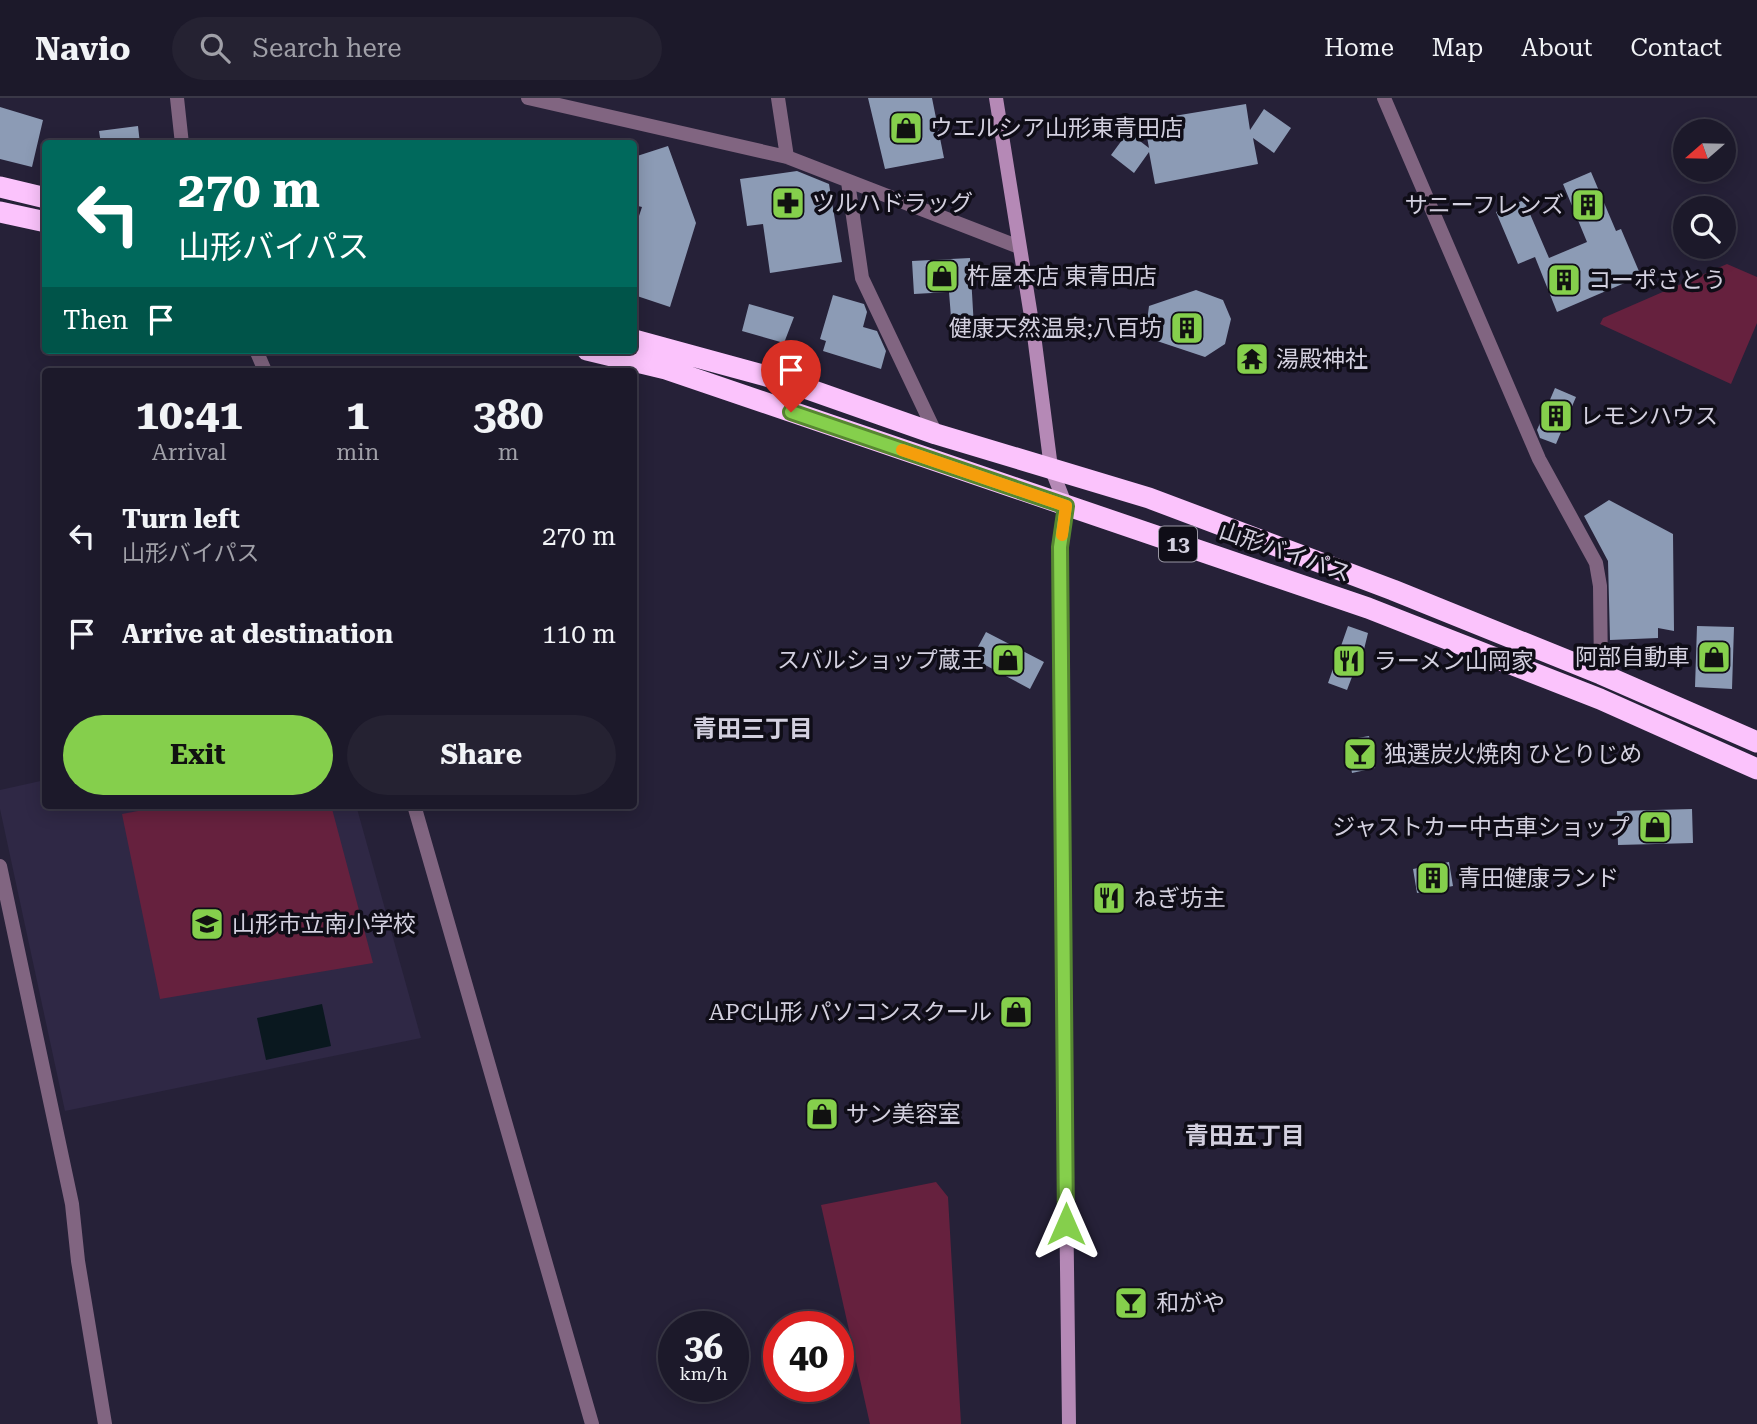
<!DOCTYPE html>
<meta charset="utf-8">
<style>
body{margin:0;font-family:"Roboto Serif","Noto Sans JP",serif;background:#252232;color:#f1f3f6;height:100vh;display:flex;flex-direction:column;font-size:26px;white-space:nowrap}
*{box-sizing:border-box;margin:0}
p{font-size:23px;color:#a0a0a8}
.icon{flex:none;width:38px;height:38px;fill:none;stroke:currentColor;stroke-width:2;stroke-linecap:round;stroke-linejoin:round}
.map{position:relative;flex:1;overflow:hidden}
.drawer{position:absolute;left:42px;top:270px;width:595px;height:441px;display:flex;flex-direction:column;background:#1c192a;border-radius:7px;box-shadow:0 4px 18px #0003,0 0 0 2px #3a3847}
.drawer>*{flex:none}
.banner{position:absolute;left:42px;top:42px;width:595px;height:214px;border-radius:7px;box-shadow:0 4px 18px #0003,0 0 0 2px #3a3847;background:#00695c;color:#fff;overflow:hidden}
.needle{width:46px;rotate:250deg}
.fabs{position:absolute;left:1673px;top:21px;display:grid;gap:14px}
.fabs a{display:grid;place-items:center;width:63px;height:63px;border-radius:50%;background:#1c192a;box-shadow:0 4px 18px #0003,0 0 0 2px #3a3847;font-size:35px}
.speed{position:absolute;left:658px;top:1213px;display:flex;gap:14px;font-size:35px;font-weight:700;text-align:center}
.speed>*{display:grid;place-content:center;width:91px;height:91px;border-radius:50%;background:#1c192a;box-shadow:0 4px 18px #0003,0 0 0 2px #3a3847;line-height:1}
.speed small{font-size:18px;font-weight:400}
.speed .limit{border:10px solid #d22;background:#fff;color:#111}
.pin{position:absolute;display:grid;place-items:center;width:60px;height:60px;color:#fff;margin:-72px -30px;border-radius:50% 50% 50% 0;rotate:-45deg;box-shadow:0 0 7px #0007}
.pin .icon{rotate:45deg}
.me{position:absolute;width:77px;margin:-38px;rotate:0deg;stroke-linejoin:round;filter:drop-shadow(0 0 5px #0008)}
.turn{display:flex;align-items:center;gap:24px;height:147px;padding:0 21px;font-size:32px}
.turn .icon{width:91px;height:91px;stroke-width:2.5}
.turn b{display:block;font-size:49px;line-height:60px}
.then{display:flex;align-items:center;height:66px;padding:0 21px;background:#0003;gap:14px;font-size:26px}
.eta{display:flex;justify-content:space-evenly;align-items:center;height:119px;text-align:center}
.eta b{font-size:42px;font-weight:700;line-height:49px}
.cta{display:flex;gap:14px;margin-top:auto;padding:14px 21px}
.cta a{flex:1;height:80px;border-radius:42px;background:#85cf4c;color:#111;font-size:28px;font-weight:700;line-height:80px;text-align:center}
.cta a+a{background:#252232;color:#f1f3f6}
ul{padding:0;list-style:none}
li{display:flex;align-items:center;gap:21px;height:98px;padding:0 21px}
li div{flex:1}
li b{display:block;font-size:26px}
li em{font-style:normal}
header{display:flex;align-items:center;gap:42px;box-sizing:border-box;height:98px;padding:0 35px;background:#1c192a;border-bottom:2px solid #3a3847}
header strong{font-size:33px}
nav{display:flex;gap:38px;margin-inline-start:auto;font-size:24px}
.search{width:490px;height:63px;background:#252232;display:flex;align-items:center;gap:18px;box-sizing:border-box;padding:0 24px;border-radius:38px;color:#a0a0a8;font-size:26px}
.map>svg:first-child{display:block}
.built{fill:#2f2845}
.green{fill:#66213e}
.water{fill:#0a181f}
.building{fill:#8c9bb5}
.lines{fill:none;stroke-linecap:round;stroke-linejoin:round}
.street{stroke:#816581;stroke-width:14}
.secondary{stroke:#b589b6;stroke-width:14}
.highway{stroke:#fbc3fc;stroke-width:21}
.route-casing{stroke:#568731;stroke-width:18}
.route{stroke:#85cf4c;stroke-width:12}
.slow{stroke:#f59e0b;stroke-width:12}
.labels{text-anchor:middle;stroke-width:7;stroke-linejoin:round;paint-order:stroke}
.shield{fill:#0f0d17;stroke:#9896a3;stroke-width:2}
.shield-label{font-size:21px;font-weight:bold;fill:#d3d0df}
.poi-label{font-size:23px;fill:#d3d0df;stroke:#0f0d17;text-anchor:start}
.street-label{font-size:23px;fill:#d3d0df;stroke:#0f0d17}
.neighbourhood-label{font-size:24px;font-weight:bold;fill:#d3d0df;stroke:#0f0d17}
</style>
<header>
<strong>Navio</strong>
<div class="search"><svg class="icon" aria-label="search" viewBox="0 0 24 24"><circle cx="10" cy="10" r="6"/><path d="M15 15l6 6"/></svg>Search here</div>
<nav><a>Home</a><a>Map</a><a>About</a><a>Contact</a></nav>
</header>
<div class="map">
<svg width="1757" height="1326" viewBox="0 0 1757 1326">
<rect width="100%" height="100%" fill="#262138"/>
<path class="built" d="M 45,682 L 46,707 L 356,707 L 421,940 L 65,1013 L 0,711 L 0,692 Z"/>
<path class="green" d="M 1727,166 L 1757,179 L 1757,225 L 1731,286 L 1600,226 L 1603,220 Z
M 170,707 L 331,707 L 373,865 L 160,901 L 122,716 Z
M 936,1084 L 948,1099 L 961,1326 L 870,1326 L 821,1107 Z"/>
<path class="water" d="M 322,906 L 331,948 L 266,962 L 257,920 Z"/>
<path class="building" d="M 868,0 L 932,0 L 944,60 L 885,71 Z
M 1246,6 L 1250,32 L 1264,11 L 1291,30 L 1274,55 L 1253,40 L 1258,66 L 1155,86 L 1149,54 L 1134,75 L 1111,57 L 1128,34 L 1149,50 L 1144,23 Z
M 0,9 L 43,22 L 32,69 L 0,61 Z
M 138,28 L 140,46 L 101,46 L 99,33 Z
M 668,48 L 696,125 L 670,209 L 634,197 L 634,133 L 642,109 L 634,107 L 634,59 Z
M 797,73 L 829,86 L 842,164 L 770,175 L 763,126 L 747,128 L 740,81 Z
M 1591,74 L 1616,133 L 1621,131 L 1641,178 L 1557,214 L 1535,159 L 1518,166 L 1496,114 L 1524,102 L 1549,160 L 1587,144 L 1563,86 Z
M 970,160 L 974,230 L 952,232 L 949,194 L 914,196 L 912,163 Z
M 1196,192 L 1223,202 L 1231,221 L 1225,246 L 1205,259 L 1145,239 L 1149,208 Z
M 833,197 L 864,206 L 867,214 L 863,229 L 877,233 L 886,253 L 881,271 L 823,253 L 826,243 L 820,241 Z
M 749,206 L 794,219 L 784,245 L 742,233 Z
M 1555,290 L 1576,299 L 1556,346 L 1540,340 L 1537,332 Z
M 1609,402 L 1673,436 L 1674,533 L 1658,530 L 1658,540 L 1610,542 L 1608,463 L 1584,418 Z
M 1348,528 L 1368,535 L 1359,572 L 1355,571 L 1347,592 L 1328,585 Z
M 1697,528 L 1734,529 L 1732,591 L 1695,589 Z
M 986,534 L 1044,564 L 1030,591 L 972,560 Z
M 1369,638 L 1375,670 L 1352,675 L 1346,642 Z
M 1692,711 L 1693,745 L 1618,747 L 1617,713 Z
M 1449,764 L 1453,788 L 1417,795 L 1413,771 Z
M 1094,788 L 1124,788 L 1124,811 L 1094,811 Z
M 1006,901 L 1025,901 L 1025,927 L 1006,927 Z"/>
<g class="lines">
<path class="street" d="M 177,0 L 182,46
M 528,0 L 787,59 L 1019,149
M 778,0 L 787,59
M 1384,0 L 1539,361 L 1596,465 L 1600,488 L 1601,576
M 848,84 L 862,180 L 936,336
M 256,252 L 265,273
M 414,707 L 592,1326
M 0,768 L 72,1106 L 78,1163 L 105,1326"/>
<path class="secondary" d="M 996,0 L 1034,237 L 1051,370 L 1066,408 L 1060,449 L 1060,623 L 1069,1326"/>
<path class="highway" d="M 0,89 L 46,100
M 0,114 L 46,124
M 634,242 L 788,284 L 936,336 L 1149,400 L 1393,492 L 1601,576 L 1757,644
M 587,252 L 666,271 L 1368,510 L 1600,601 L 1757,671"/>
</g>
<g class="lines">
<defs>
<path id="route" d="M 791,314 L 1066,408 L 1060,449 L 1066,1126"/>
</defs>
<use href="#route" class="route-casing"/>
<use href="#route" class="route"/>
<path class="slow" d="M 902,352 L 1066,408 L 1062,437"/>
</g>
<defs>
<symbol id="shop-square" viewBox="-11 -11 22 22"><rect x="-9" y="-9" width="18" height="18" rx="4" fill="#85cf4c" stroke="#0f0d17"/><path d="M-5-2.5h2.3a2.7 3.5 0 0 1 5.4 0H5L5.5 6h-11ZM-1.5-2.5h3a1.5 2.3 0 0 0-3 0Z" fill="#111"/></symbol>
<symbol id="pharmacy-square" viewBox="-11 -11 22 22"><rect x="-9" y="-9" width="18" height="18" rx="4" fill="#85cf4c" stroke="#0f0d17"/><path d="M-2-6h4v4h4v4h-4v4h-4v-4h-4v-4h4Z" fill="#111"/></symbol>
<symbol id="building-square" viewBox="-11 -11 22 22"><rect x="-9" y="-9" width="18" height="18" rx="4" fill="#85cf4c" stroke="#0f0d17"/><path d="M-4-6H4V6H1V3H-1V6H-4ZM-2.5-4.3h1.7v1.8h-1.7ZM.8-4.3h1.7v1.8H.8ZM-2.5-1h1.7V.8h-1.7ZM.8-1h1.7V.8H.8Z" fill="#111"/></symbol>
<symbol id="temple-square" viewBox="-11 -11 22 22"><rect x="-9" y="-9" width="18" height="18" rx="4" fill="#85cf4c" stroke="#0f0d17"/><path d="M0-6L5-2H3V0L6.5 2.5H4V6H1.5V3h-3V6H-4V2.5H-6.5L-3 0V-2H-5Z" fill="#111"/></symbol>
<symbol id="restaurant-square" viewBox="-11 -11 22 22"><rect x="-9" y="-9" width="18" height="18" rx="4" fill="#85cf4c" stroke="#0f0d17"/><path d="M-5-6h1v4h1v-4h1v4h1v-4h1v5L-1.5 .5V6h-2V.5L-5-1ZM5-6V6H3V1.5H1.5Q1.5-4 5-6Z" fill="#111"/></symbol>
<symbol id="bar-square" viewBox="-11 -11 22 22"><rect x="-9" y="-9" width="18" height="18" rx="4" fill="#85cf4c" stroke="#0f0d17"/><path d="M-6-5H6L.8 .8V4.5H3.5V6h-7V4.5H-.8V.8Z" fill="#111"/></symbol>
<symbol id="school-square" viewBox="-11 -11 22 22"><rect x="-9" y="-9" width="18" height="18" rx="4" fill="#85cf4c" stroke="#0f0d17"/><path d="M0-5L7-2L0 1L-7-2ZM-4 1L0 2.5L4 1V4Q0 6-4 4Z" fill="#111"/></symbol>
</defs>
<g fill-rule="evenodd">
<use href="#shop-square" x="887" y="11" width="38" height="38"/>
<use href="#pharmacy-square" x="769" y="86" width="38" height="38"/>
<use href="#building-square" x="1569" y="88" width="38" height="38"/>
<use href="#shop-square" x="923" y="159" width="38" height="38"/>
<use href="#building-square" x="1545" y="163" width="38" height="38"/>
<use href="#building-square" x="1168" y="211" width="38" height="38"/>
<use href="#temple-square" x="1233" y="242" width="38" height="38"/>
<use href="#building-square" x="1537" y="299" width="38" height="38"/>
<use href="#shop-square" x="1695" y="540" width="38" height="38"/>
<use href="#shop-square" x="989" y="543" width="38" height="38"/>
<use href="#restaurant-square" x="1330" y="544" width="38" height="38"/>
<use href="#bar-square" x="1341" y="637" width="38" height="38"/>
<use href="#shop-square" x="1636" y="710" width="38" height="38"/>
<use href="#building-square" x="1414" y="761" width="38" height="38"/>
<use href="#restaurant-square" x="1090" y="781" width="38" height="38"/>
<use href="#school-square" x="188" y="807" width="38" height="38"/>
<use href="#shop-square" x="997" y="895" width="38" height="38"/>
<use href="#shop-square" x="803" y="997" width="38" height="38"/>
<use href="#bar-square" x="1112" y="1186" width="38" height="38"/>
</g>
<g class="labels">
<rect class="shield" x="1159" y="428.5" width="38" height="35" rx="5"/>
<g class="shield-label">
<text x="1178" y="453">13</text>
</g>
<g class="poi-label">
<text x="930" y="38">ウエルシア山形東青田店</text>
<text x="812" y="113">ツルハドラッグ</text>
<text x="1564" y="115" text-anchor="end">サニーフレンズ</text>
<text x="967" y="186">杵屋本店 東青田店</text>
<text x="1588" y="190">コーポさとう</text>
<text x="1162" y="238" text-anchor="end">健康天然温泉;八百坊</text>
<text x="1276" y="269">湯殿神社</text>
<text x="1580" y="326">レモンハウス</text>
<text x="1690" y="567" text-anchor="end">阿部自動車</text>
<text x="984" y="570" text-anchor="end">スバルショップ蔵王</text>
<text x="1374" y="571">ラーメン山岡家</text>
<text x="1384" y="664">独選炭火焼肉 ひとりじめ</text>
<text x="1630" y="737" text-anchor="end">ジャストカー中古車ショップ</text>
<text x="1458" y="788">青田健康ランド</text>
<text x="1134" y="808">ねぎ坊主</text>
<text x="232" y="834">山形市立南小学校</text>
<text x="992" y="922" text-anchor="end">APC山形 パソコンスクール</text>
<text x="846" y="1024">サン美容室</text>
<text x="1156" y="1213">和がや</text>
</g>
<g class="street-label">
<text transform="translate(1285 454) rotate(19)" y="8">山形バイパス</text>
</g>
<g class="neighbourhood-label">
<text x="753" y="639">青田三丁目</text>
<text x="1245" y="1046">青田五丁目</text>
</g>
</g>
</svg>
<div class="fabs">
<a><svg class="needle" viewBox="-14 -14 28 28"><path d="M0-13l5 13h-10z" fill="#e53935"/><path d="M0 13l5-13h-10z" fill="#a0a0a8"/></svg></a>
<a><svg class="icon" aria-label="search" viewBox="0 0 24 24"><circle cx="10" cy="10" r="6"/><path d="M15 15l6 6"/></svg></a>
</div>
<div class="speed"><div>36<small>km/h</small></div><div class="limit">40</div></div>
<div class="pin" style="left:791px;top:314px;background:#d93025"><svg class="icon" aria-label="arrive" viewBox="0 0 24 24"><path d="M6 21V4h12l-3 4 3 4H6"/></svg></div>
<svg class="me" style="left:1066px;top:1126px" viewBox="-20 -20 40 40"><path d="M0-17L14 15 0 8-14 15z" fill="#85cf4c" stroke="#fff" stroke-width="4"/></svg>
<div class="banner">
<div class="turn"><svg class="icon" aria-label="left" viewBox="0 0 24 24"><path d="M17 20v-9H6M10 6l-5 5 5 5"/></svg><div><b>270 m</b>山形バイパス</div></div>
<div class="then">Then<svg class="icon" aria-label="arrive" viewBox="0 0 24 24"><path d="M6 21V4h12l-3 4 3 4H6"/></svg></div>
</div>
<section class="drawer">
<div class="eta">
<div><b>10:41</b><p>Arrival</p></div>
<div><b>1</b><p>min</p></div>
<div><b>380</b><p>m</p></div>
</div>
<ul>
<li><svg class="icon" aria-label="left" viewBox="0 0 24 24"><path d="M17 20v-9H6M10 6l-5 5 5 5"/></svg><div><b>Turn left</b><p>山形バイパス</p></div><em>270 m</em></li>
<li><svg class="icon" aria-label="arrive" viewBox="0 0 24 24"><path d="M6 21V4h12l-3 4 3 4H6"/></svg><div><b>Arrive at destination</b></div><em>110 m</em></li>
</ul>
<div class="cta"><a>Exit</a><a>Share</a></div>
</section>
</div>
